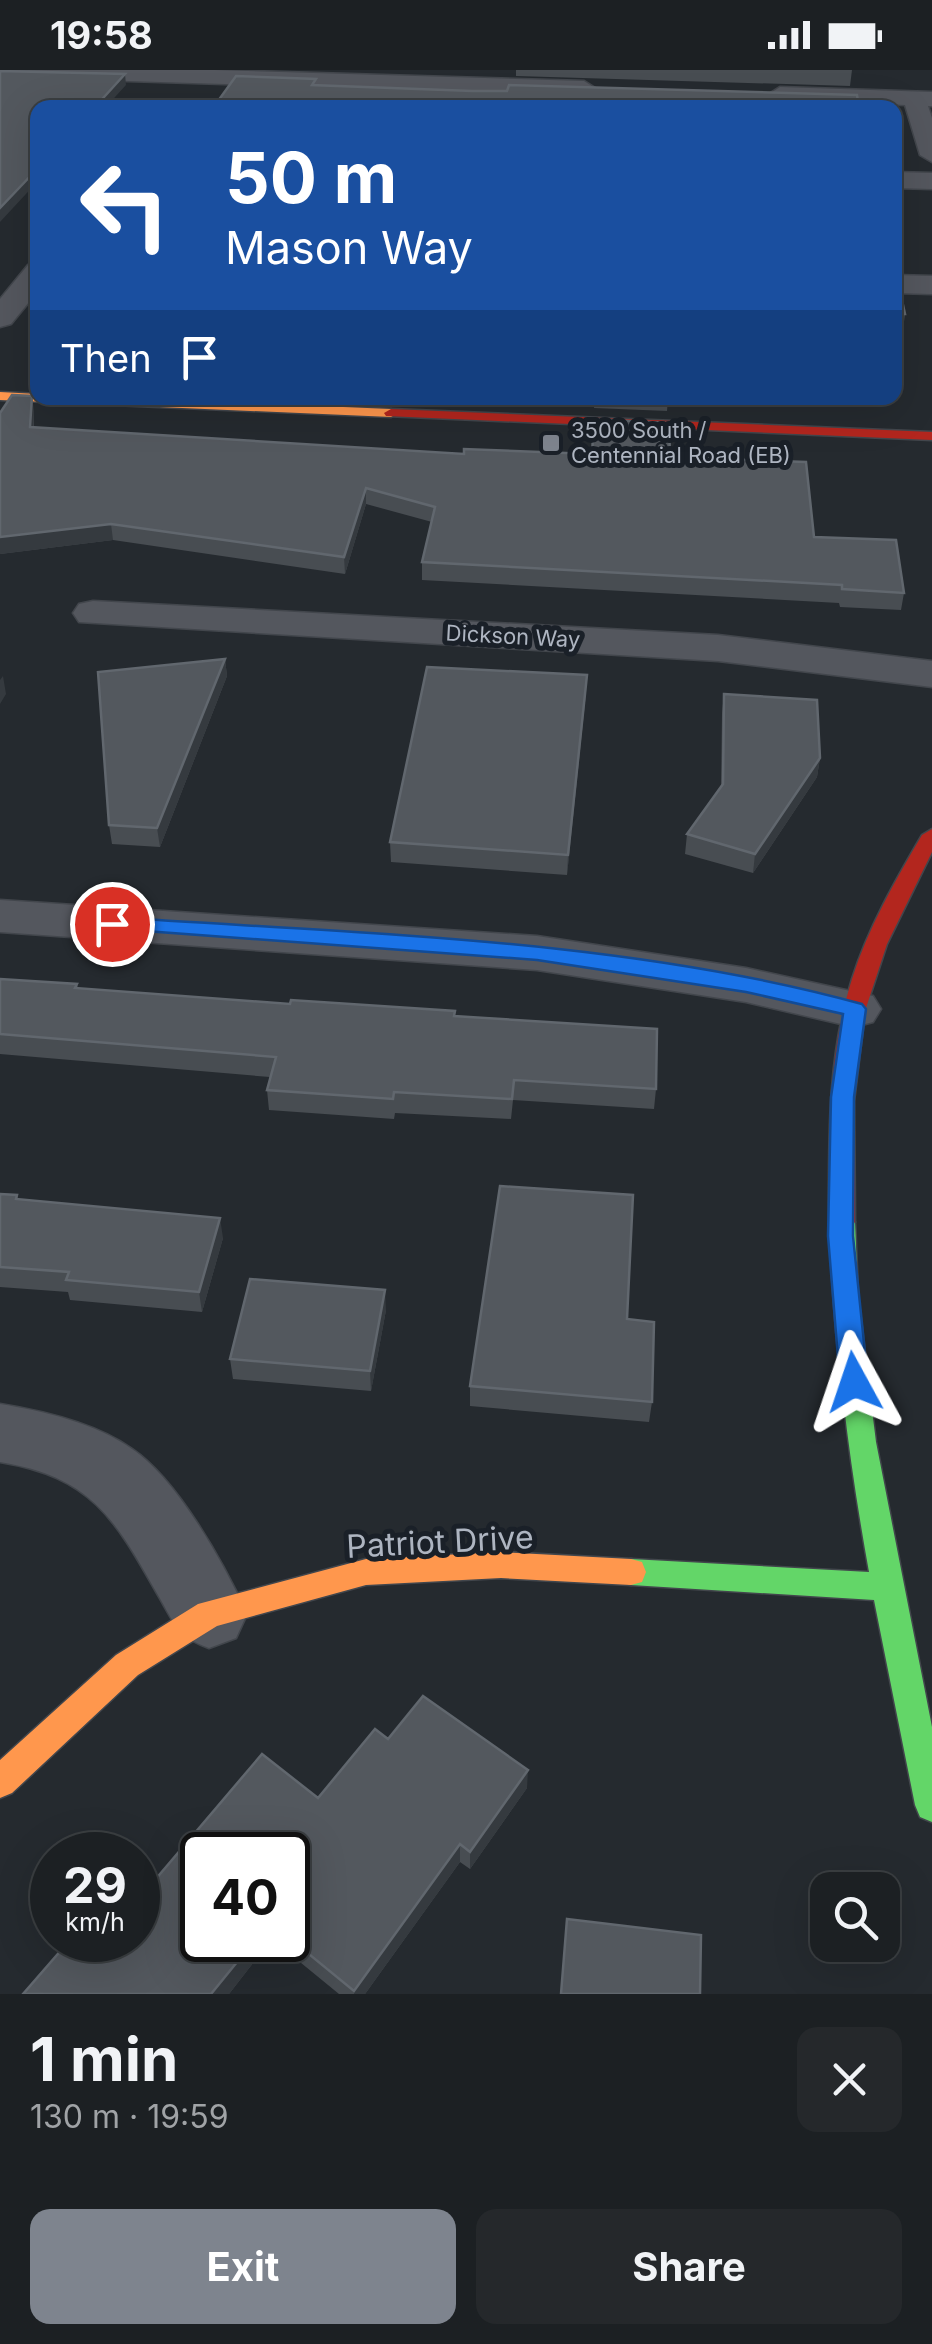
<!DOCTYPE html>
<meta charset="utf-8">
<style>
body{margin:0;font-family:Inter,sans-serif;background:#25282b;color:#f1f3f6;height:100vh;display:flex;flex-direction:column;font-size:38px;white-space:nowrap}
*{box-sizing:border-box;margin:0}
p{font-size:32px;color:#a0a3a6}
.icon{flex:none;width:55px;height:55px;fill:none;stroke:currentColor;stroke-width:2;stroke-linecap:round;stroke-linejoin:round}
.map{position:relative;height:1924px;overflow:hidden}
.sheet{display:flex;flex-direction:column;background:#1c2023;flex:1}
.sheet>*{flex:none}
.hud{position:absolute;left:30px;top:30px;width:872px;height:305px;border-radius:20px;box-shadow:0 10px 40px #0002,0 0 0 2px #3a3e41;background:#1a4fa0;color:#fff;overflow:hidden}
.controls{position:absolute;left:810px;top:1802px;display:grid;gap:20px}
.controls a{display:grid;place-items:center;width:90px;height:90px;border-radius:20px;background:#1c2023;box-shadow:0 10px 40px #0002,0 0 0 2px #3a3e41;font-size:50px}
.speed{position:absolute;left:30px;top:1762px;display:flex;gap:20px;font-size:50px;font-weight:700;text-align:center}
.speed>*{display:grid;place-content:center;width:130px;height:130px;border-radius:50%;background:#1c2023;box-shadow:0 10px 40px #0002,0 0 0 2px #3a3e41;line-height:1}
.speed small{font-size:25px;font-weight:400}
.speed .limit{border:5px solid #111;border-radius:15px;background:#fff;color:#111}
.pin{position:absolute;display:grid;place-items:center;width:85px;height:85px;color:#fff;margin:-42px;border:5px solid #fff;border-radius:50%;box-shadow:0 2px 10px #0007}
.me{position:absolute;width:110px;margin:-55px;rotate:355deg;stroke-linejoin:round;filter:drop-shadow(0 0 8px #0008)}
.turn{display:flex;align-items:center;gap:35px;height:210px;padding:0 30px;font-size:45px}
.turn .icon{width:130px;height:130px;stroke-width:2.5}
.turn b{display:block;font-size:70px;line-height:85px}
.then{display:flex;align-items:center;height:95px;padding:0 30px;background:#0003;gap:20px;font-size:38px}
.round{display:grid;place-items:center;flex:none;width:105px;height:105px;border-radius:20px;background:#25282b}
.head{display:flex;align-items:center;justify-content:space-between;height:170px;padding:0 30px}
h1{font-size:60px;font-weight:700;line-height:75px}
.button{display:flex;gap:20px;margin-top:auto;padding:20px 30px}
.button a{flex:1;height:115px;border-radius:20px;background:#7e848e;color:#fff;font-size:40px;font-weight:700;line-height:115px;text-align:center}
.button a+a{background:#25282b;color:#f1f3f6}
.status{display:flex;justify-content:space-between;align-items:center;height:70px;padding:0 50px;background:#1c2023;direction:ltr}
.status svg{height:28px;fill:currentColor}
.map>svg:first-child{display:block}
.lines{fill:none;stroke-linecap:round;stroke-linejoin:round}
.street-casing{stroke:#42464c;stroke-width:3}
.fast-casing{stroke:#42464c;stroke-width:3}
.slow-casing{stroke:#42464c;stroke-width:3}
.jam-casing{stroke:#42464c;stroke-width:3}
.street{fill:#54575e;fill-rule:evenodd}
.fast{fill:#63d668;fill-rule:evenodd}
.slow{fill:#ff974d;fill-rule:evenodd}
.jam{fill:#b3261e;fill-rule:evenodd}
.wall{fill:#484d52}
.shaded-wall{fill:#353a3f}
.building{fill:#53585e;stroke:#61676e;stroke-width:2.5}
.route{fill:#1a73e8;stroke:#114b97;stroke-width:2.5}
.poi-dot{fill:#7e848e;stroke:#1a2028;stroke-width:4}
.labels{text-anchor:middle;stroke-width:10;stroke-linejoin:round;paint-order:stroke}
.far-poi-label{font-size:22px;fill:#aeb5c1;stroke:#1a2028;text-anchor:start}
.far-street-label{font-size:22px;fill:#aeb5c1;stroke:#1a2028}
.near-street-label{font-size:32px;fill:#aeb5c1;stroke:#1a2028}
</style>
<div class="status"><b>19:58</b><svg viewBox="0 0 49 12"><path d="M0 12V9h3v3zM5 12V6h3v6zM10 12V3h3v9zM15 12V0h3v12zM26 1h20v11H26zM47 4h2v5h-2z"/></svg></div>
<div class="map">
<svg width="932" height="1924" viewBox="0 0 932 1924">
<rect width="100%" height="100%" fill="#252a2f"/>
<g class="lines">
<defs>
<path id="street" d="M 0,0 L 215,0 L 584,11 L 595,18 L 584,25 L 0,7 Z
M 780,17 L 932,22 L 932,36 L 928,36 L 932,48 L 932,92 L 920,85 L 905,35 L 772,29 L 769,24 Z
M 895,102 L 932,103 L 932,119 L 895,118 Z
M 38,192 L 38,221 L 11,254 L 0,257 L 0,229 L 28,195 Z
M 895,205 L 932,206 L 932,224 L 895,223 Z
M 93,531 L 718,565 L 932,591 L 932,617 L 718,591 L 79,552 L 73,543 L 79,534 Z
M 0,830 L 537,866 L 746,898 L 873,926 L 881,939 L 873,952 L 854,957 L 746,932 L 537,900 L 0,862 Z
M 0,1334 C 43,1341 96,1353 132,1379 C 178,1410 224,1494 247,1544 L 236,1568 L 209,1578 C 176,1566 175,1554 158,1525 C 115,1449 92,1407 0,1392 Z"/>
<path id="fast" d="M 842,1143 L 851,1145 L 855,1152 L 858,1226 L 876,1372 L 932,1657 L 932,1752 L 920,1747 L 915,1735 L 874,1530 L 631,1515 L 620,1512 L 616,1502 L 620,1492 L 631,1489 L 869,1502 C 848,1386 834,1270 829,1152 L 833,1145 Z"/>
<path id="slow" d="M 0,322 L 38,324 L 38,328 L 128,328 L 391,339 L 398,343 L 391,347 L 0,330 Z
M 501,1482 L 631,1489 L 642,1492 L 646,1502 L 642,1512 L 631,1515 L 501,1508 L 366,1515 L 217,1556 L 138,1605 L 12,1723 L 0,1728 L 0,1690 L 116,1585 L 198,1534 L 366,1489 Z"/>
<path id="jam" d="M 391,339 L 932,362 L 932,370 L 386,346 L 384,343 Z
M 932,759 L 932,782 L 887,874 L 865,941 L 854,1031 L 855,1152 L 851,1159 L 833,1159 L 829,1152 C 829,1071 827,988 852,909 C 868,858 895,811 922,765 Z"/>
</defs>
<use href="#street" class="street-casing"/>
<use href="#fast" class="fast-casing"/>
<use href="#slow" class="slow-casing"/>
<use href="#jam" class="jam-casing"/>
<use href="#street" class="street"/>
<use href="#fast" class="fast"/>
<use href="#slow" class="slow"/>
<use href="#jam" class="jam"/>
</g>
<path class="wall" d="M 516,0 L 852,0 L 850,16 L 516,6 Z
M 895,210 L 905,244 L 903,259 L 895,259 Z
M 595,328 L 668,328 L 667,341 L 594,338 Z
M 34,341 L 34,357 L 464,384 L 670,387 L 814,467 L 904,523 L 901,540 L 840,537 L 839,533 L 422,510 L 422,492 L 432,452 L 366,434 L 345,504 L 113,470 L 0,484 L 0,343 Z
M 225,589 L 227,606 L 160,777 L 112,774 L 109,755 Z
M 586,623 L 567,805 L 391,792 L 390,772 Z
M 724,624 L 820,688 L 817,707 L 753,803 L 685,784 L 687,764 L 721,717 L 722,643 Z
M 0,909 L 77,914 L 78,918 L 455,946 L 656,1019 L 654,1039 L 513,1030 L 511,1049 L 395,1043 L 394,1049 L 269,1040 L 267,1020 L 270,1007 L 0,984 Z
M 0,1124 L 17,1125 L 18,1129 L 223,1168 L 202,1242 L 70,1230 L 68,1222 L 0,1217 Z
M 386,1240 L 371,1321 L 233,1309 L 230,1289 Z
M 470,1316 L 652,1332 L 649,1352 L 470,1336 Z
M 388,1669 L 527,1718 L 470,1799 L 460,1792 L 365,1924 L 339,1924 L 273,1870 L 288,1870 L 288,1785 L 202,1870 L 271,1870 L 229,1924 L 86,1883 L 318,1728 Z"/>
<path class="shaded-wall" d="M 125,4 L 126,15 L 105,38 L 94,38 Z
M 38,98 L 38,111 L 0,152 L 0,138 Z
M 32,326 L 34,341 L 33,373 L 30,357 Z
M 366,418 L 366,434 L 345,504 L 344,487 Z
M 111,454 L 113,470 L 0,484 L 0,467 Z
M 225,589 L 227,606 L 160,777 L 157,758 Z
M 587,605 L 586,623 L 567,805 L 568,785 Z
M 3,606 L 6,624 L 0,634 L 0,610 Z
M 820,688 L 817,707 L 753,803 L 755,784 Z
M 220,1148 L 223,1168 L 202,1242 L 199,1222 Z
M 385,1220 L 386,1240 L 371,1321 L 370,1301 Z
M 528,1700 L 527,1718 L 470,1799 L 470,1782 Z
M 460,1774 L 460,1792 L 365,1924 L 354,1924 L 354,1921 Z
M 255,1870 L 271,1870 L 229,1924 L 211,1924 Z"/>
<path class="building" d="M 0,1 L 125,4 L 94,38 L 38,38 L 38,98 L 0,138 Z
M 236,6 L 316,9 L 312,15 L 472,21 L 507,21 L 509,15 L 857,25 L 859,38 L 213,38 Z
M 895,210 L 898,212 L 905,244 L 895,244 Z
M 12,325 L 32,326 L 30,357 L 464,384 L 464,379 L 592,384 L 594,349 L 669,353 L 670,387 L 806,392 L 814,467 L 896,470 L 904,523 L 842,519 L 842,515 L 422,492 L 435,437 L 366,418 L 344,487 L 111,454 L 0,467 L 0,343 Z
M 225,589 L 157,758 L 109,755 L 98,602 Z
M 427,597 L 587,605 L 568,785 L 390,772 Z
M 724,624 L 817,630 L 820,688 L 755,784 L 687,764 L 723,714 Z
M 0,909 L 77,914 L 75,918 L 290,934 L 291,930 L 455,941 L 454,946 L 657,959 L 656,1019 L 514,1010 L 512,1029 L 394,1022 L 393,1029 L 267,1020 L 276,987 L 0,964 Z
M 500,1116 L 633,1125 L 627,1249 L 654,1252 L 652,1332 L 470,1316 Z
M 0,1124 L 17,1125 L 16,1129 L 220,1148 L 199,1222 L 66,1210 L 69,1202 L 0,1197 Z
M 250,1209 L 385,1220 L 370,1301 L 230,1289 Z
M 423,1626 L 528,1700 L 470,1782 L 460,1774 L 354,1921 L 288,1867 L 288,1785 L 202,1785 L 202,1870 L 255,1870 L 211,1924 L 23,1924 L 70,1870 L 86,1883 L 98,1870 L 138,1870 L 138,1830 L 262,1684 L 318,1728 L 375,1659 L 388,1669 Z
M 567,1849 L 701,1865 L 700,1924 L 561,1924 Z"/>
<path class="route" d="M 112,847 C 359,864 623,868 862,934 L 866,939 L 854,1027 L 853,1166 L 868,1312 L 864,1320 L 854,1323 L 844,1320 L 840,1312 L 828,1166 L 831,1027 L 843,944 L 746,922 L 537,890 L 105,858 L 102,854 L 105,849 Z"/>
<rect class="poi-dot" x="541" y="363" width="20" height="20" rx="5"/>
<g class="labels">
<g class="far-poi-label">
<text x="571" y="368">3500 South /<tspan x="571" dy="25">Centennial Road (EB)</tspan></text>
</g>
<g class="far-street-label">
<text transform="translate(513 566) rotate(3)" y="8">Dickson Way</text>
</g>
<g class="near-street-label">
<text transform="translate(440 1472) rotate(-3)" y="11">Patriot Drive</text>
</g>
</g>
</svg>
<div class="controls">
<a><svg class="icon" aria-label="search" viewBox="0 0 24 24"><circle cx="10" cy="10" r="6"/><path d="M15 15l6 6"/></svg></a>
</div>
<div class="speed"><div>29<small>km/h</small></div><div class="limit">40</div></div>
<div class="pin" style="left:112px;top:854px;background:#d93025"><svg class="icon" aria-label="arrive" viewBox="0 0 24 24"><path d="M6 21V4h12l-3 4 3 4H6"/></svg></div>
<svg class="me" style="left:854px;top:1312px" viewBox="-20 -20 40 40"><path d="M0-17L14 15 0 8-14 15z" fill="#1a73e8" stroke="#fff" stroke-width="4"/></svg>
<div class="hud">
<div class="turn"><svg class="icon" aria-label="left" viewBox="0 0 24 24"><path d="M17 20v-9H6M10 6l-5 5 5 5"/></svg><div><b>50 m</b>Mason Way</div></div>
<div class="then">Then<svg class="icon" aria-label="arrive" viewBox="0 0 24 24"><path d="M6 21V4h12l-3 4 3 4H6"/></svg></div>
</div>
</div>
<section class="sheet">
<div class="head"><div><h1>1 min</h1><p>130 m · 19:59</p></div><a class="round"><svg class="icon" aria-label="close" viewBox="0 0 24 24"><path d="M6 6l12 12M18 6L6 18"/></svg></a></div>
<div class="button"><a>Exit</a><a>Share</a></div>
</section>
